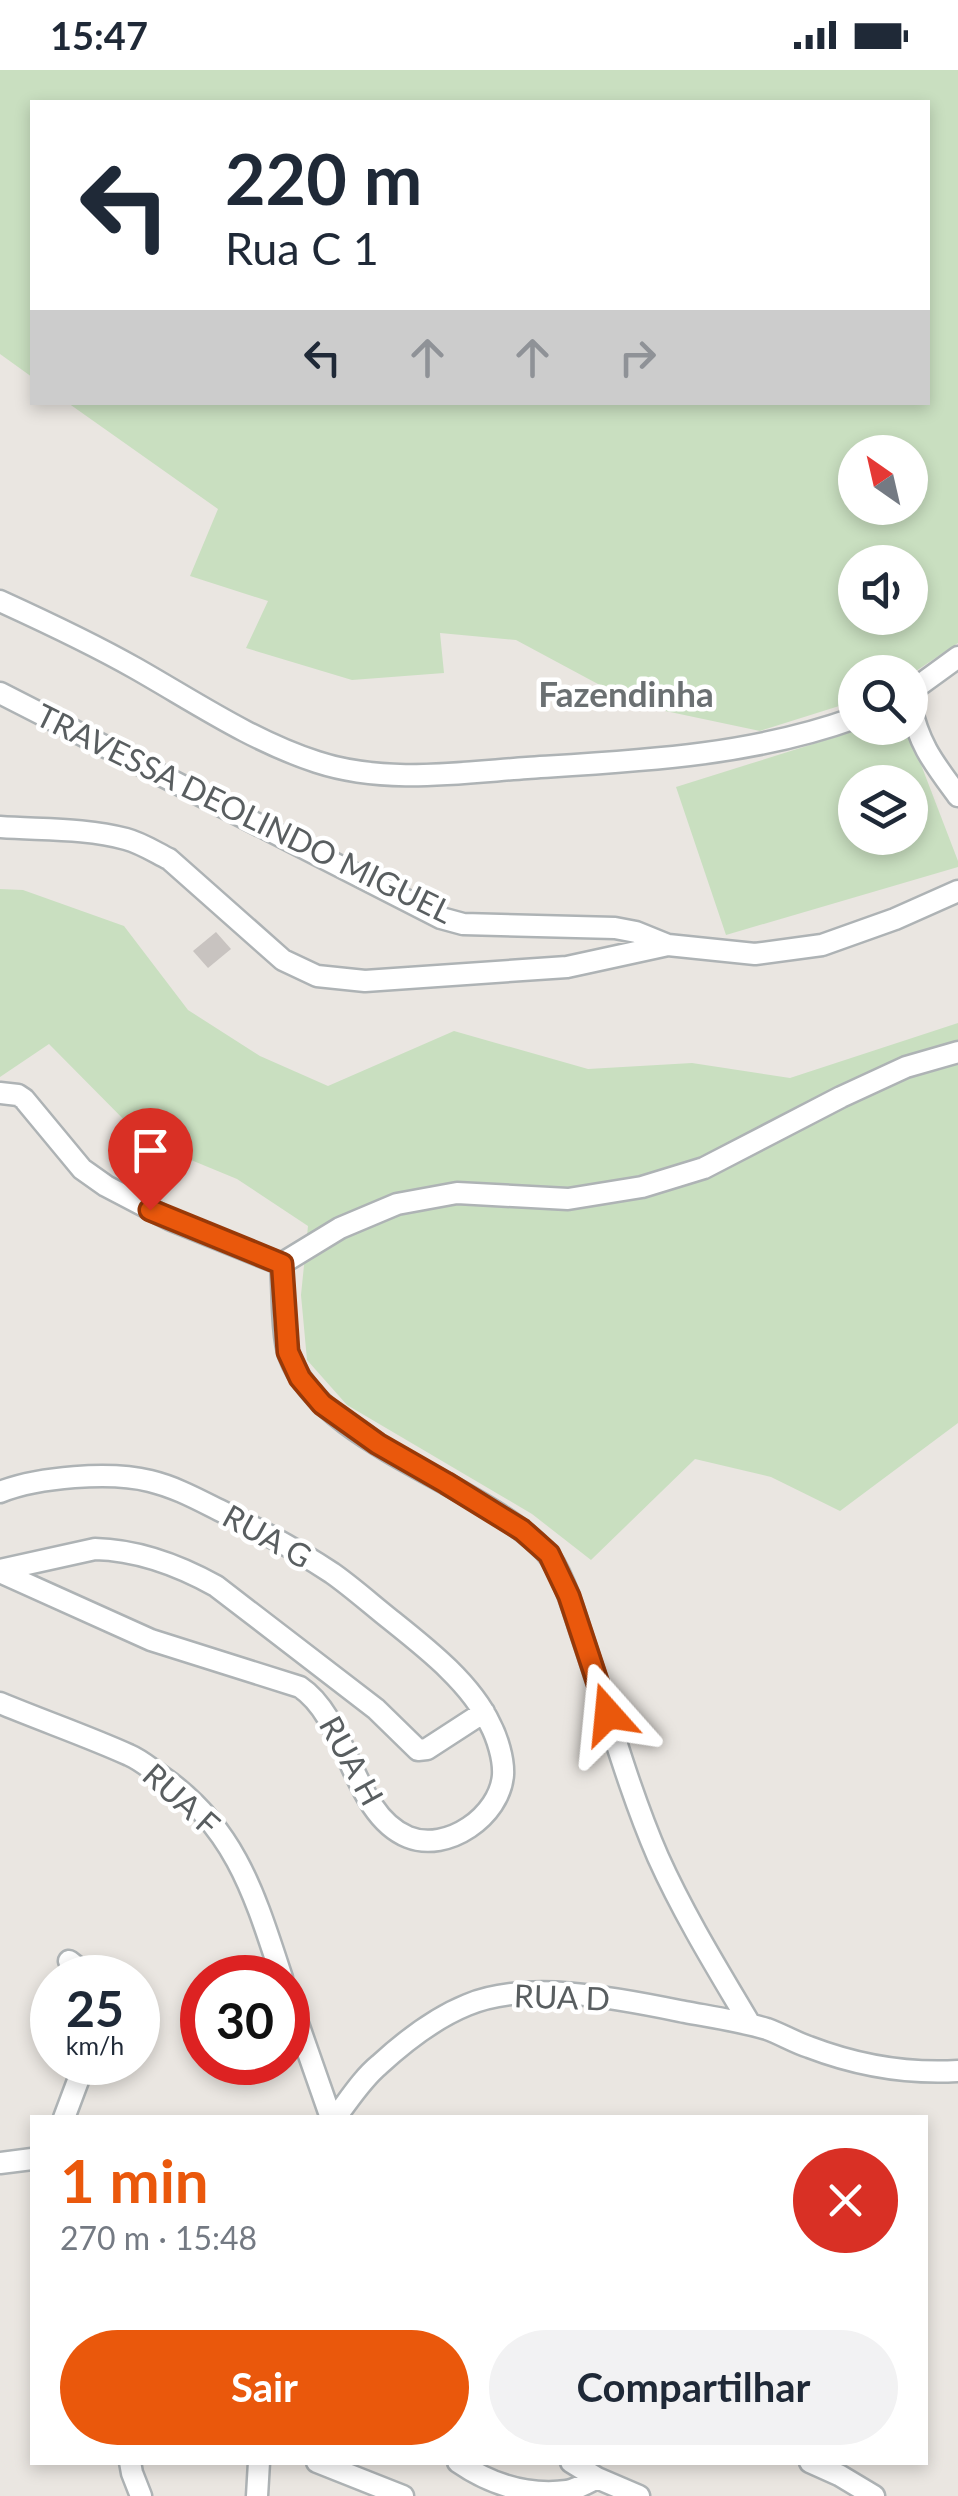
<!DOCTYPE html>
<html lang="pt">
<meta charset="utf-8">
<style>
body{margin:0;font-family:Lato,sans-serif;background:#f2f2f3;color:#1f2937;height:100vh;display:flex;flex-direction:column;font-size:38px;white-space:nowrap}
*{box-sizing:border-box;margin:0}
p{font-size:32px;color:#747a83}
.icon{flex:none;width:55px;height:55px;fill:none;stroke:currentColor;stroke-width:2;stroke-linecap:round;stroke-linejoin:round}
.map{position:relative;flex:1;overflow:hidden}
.sheet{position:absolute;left:30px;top:2045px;width:898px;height:350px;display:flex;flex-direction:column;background:#fff;border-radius:0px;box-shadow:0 5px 15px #0003}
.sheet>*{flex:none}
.guide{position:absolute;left:30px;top:30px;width:900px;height:305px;border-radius:0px;box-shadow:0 5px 15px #0003;background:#fff;color:#1f2937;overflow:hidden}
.needle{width:65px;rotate:326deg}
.fabs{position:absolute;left:838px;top:365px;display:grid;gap:20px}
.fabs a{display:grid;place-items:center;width:90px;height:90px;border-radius:50%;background:#fff;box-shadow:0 5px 15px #0003;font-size:50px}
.speed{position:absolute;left:30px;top:1885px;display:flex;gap:20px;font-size:50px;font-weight:700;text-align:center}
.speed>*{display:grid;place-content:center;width:130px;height:130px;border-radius:50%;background:#fff;box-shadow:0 5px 15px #0003;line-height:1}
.speed small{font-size:25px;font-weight:400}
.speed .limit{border:15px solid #d22;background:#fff;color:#111}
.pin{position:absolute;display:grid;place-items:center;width:85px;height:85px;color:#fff;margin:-102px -42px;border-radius:50% 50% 50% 0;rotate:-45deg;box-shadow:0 0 10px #0007}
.pin .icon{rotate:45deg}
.me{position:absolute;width:110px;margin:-55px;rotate:342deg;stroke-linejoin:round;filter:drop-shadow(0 0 8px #0008)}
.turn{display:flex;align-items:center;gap:35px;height:210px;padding:0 30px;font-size:45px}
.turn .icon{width:130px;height:130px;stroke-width:2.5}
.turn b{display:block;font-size:70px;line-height:85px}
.lanes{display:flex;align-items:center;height:95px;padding:0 30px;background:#0003;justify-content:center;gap:50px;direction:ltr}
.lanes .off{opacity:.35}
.round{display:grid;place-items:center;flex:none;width:105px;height:105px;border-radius:52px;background:#f2f2f3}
.headline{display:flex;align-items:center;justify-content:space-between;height:170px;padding:0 30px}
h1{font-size:60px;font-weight:700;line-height:75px;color:#ea580c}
.primary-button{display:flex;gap:20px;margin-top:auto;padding:20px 30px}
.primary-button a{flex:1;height:115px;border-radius:60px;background:#ea580c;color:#fff;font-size:40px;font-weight:700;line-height:115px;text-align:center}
.primary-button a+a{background:#f2f2f3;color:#1f2937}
.status{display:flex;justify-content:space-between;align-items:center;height:70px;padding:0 50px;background:#fff;direction:ltr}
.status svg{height:28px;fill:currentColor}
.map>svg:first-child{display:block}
.green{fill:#c9dfc0;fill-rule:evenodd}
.building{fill:#c8c3c0}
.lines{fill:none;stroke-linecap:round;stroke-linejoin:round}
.minor-casing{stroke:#aeb3b5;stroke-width:25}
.minor{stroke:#fff;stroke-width:20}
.route-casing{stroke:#983908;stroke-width:25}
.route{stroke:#ea580c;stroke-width:18}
.labels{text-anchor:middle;stroke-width:9;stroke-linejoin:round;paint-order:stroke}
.street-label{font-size:32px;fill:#595e60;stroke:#fff}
.neighbourhood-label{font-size:35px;font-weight:bold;fill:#6b7072;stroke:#fff}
</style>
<div class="status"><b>15:47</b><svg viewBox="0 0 49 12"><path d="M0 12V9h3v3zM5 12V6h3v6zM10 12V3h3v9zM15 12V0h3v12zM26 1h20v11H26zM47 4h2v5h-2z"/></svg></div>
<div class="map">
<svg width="958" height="2426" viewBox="0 0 958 2426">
<rect width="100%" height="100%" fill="#eae6e1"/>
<path class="green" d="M 0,0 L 958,0 L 958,573 L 910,605 L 910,602 L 855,602 L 855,631 L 760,661 L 637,635 L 516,570 L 440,563 L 444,603 L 352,610 L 246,578 L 268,531 L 190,506 L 218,439 L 68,333 L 928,332 L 928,32 L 32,32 L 32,307 L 0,284 ZM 855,382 L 910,382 L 910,438 L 855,438 ZM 855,492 L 910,492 L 910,548 L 855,548 Z
M 864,658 L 907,658 L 958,791 L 958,797 L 726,865 L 676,717 ZM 855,712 L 910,712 L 910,768 L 855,768 Z
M 0,819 L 23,820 L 124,856 L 188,940 L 260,986 L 328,1016 L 454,961 L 588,999 L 692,993 L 790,1008 L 958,953 L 958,1353 L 840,1441 L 771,1407 L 695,1389 L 591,1490 L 532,1444 L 347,1335 L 307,1290 L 301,1225 L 308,1156 L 237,1109 L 145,1071 L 49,974 L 0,1007 Z"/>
<path class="building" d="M 216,862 L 231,879 L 208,898 L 193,881 Z"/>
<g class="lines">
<defs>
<path id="minor" d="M 0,531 C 46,552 91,573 135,598 C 195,632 252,671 317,692 C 384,714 458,703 527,698 C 638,691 750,686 855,648
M 910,622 L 958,587
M 0,623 L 441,848 L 463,854 L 615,858 L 636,862 L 668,875
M 910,633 C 919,675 933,692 958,726
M 0,757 C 41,760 86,758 126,769 C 141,773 155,782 169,789 L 283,890 L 317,906 L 365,911 L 567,897 L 668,875 L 755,884 L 822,875 L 895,849 L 958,821
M 0,1023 L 18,1025 L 24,1029 L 82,1099 L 106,1116 L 171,1150 L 281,1194
M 281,1194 C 283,1217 282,1266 289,1285 C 321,1374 481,1413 545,1481 C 563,1500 575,1546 584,1572 C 608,1643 628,1718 658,1787 C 684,1845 718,1900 750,1954
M 281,1194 L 340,1158 L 397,1134 L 457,1123 L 568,1129 L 642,1117 L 704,1098 L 841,1027 L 906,997 L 958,982
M 0,1422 C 38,1407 110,1401 150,1411 C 175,1417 197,1429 219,1440 C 258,1459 296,1479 332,1503 C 352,1517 372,1535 391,1550 C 426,1578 471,1613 490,1654 C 497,1667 504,1689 503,1705 C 500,1746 447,1783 408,1767 C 352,1744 349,1650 300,1617 L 151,1570 L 0,1502
M 0,1500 L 95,1479 C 137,1480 180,1496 216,1516 L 376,1639 L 418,1680 L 427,1679 L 484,1642
M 0,1633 C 43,1651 87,1666 129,1685 C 141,1690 151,1699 161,1706 C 236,1758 255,1826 282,1908
M 69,1891 L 91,1908
M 288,1925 L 331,2048
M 64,2048 L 85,1992
M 335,2048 C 349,2030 362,2009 379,1995 C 404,1972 435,1948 467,1935 C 528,1909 621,1929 685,1942 C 712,1947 740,1951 767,1959 C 781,1964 794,1972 809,1977 C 856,1995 908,2004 958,2001
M 0,2093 L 32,2089
M 130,2392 L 132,2403 L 141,2426
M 317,2392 L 403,2426
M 458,2392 C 490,2414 527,2426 567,2421 C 577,2419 587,2413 597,2408
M 571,2392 L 597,2408 L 639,2426
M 810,2392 L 839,2405 L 874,2426
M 257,2426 L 259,2392"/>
</defs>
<use href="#minor" class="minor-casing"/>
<use href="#minor" class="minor"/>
</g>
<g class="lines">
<defs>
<path id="route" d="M 150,1140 L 282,1194 L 288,1282 L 300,1308 L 322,1334 L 378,1374 L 446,1413 L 522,1460 L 549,1484 L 569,1526 L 608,1644"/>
</defs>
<use href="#route" class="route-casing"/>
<use href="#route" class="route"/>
</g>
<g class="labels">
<g class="street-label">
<text transform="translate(244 744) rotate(26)" y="11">TRAVESSA DEOLINDO MIGUEL</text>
<text transform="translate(267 1467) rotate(29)" y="11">RUA G</text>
<text transform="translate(351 1691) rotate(61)" y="11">RUA H</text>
<text transform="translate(181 1730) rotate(42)" y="11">RUA F</text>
<text transform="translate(562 1928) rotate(2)" y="11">RUA D</text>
</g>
<g class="neighbourhood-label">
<text x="626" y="637">Fazendinha</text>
</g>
</g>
</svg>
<div class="fabs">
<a><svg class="needle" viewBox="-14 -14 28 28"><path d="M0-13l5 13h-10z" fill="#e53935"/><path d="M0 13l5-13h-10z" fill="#747a83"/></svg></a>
<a><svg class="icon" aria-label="sound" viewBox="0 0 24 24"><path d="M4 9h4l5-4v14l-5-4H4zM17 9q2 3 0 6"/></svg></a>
<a><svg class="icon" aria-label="search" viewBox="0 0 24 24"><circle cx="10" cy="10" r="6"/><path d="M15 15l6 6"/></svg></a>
<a><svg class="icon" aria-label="layers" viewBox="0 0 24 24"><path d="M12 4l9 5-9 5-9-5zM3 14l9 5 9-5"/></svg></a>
</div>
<div class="speed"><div>25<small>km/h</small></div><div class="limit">30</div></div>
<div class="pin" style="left:150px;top:1140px;background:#d93025"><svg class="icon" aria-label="arrive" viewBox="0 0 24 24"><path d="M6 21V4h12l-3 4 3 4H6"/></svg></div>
<svg class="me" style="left:608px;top:1644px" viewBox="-20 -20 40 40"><path d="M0-17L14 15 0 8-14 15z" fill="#ea580c" stroke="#fff" stroke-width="4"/></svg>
<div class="guide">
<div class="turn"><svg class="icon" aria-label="left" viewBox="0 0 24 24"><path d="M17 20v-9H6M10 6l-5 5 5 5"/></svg><div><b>220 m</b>Rua C 1</div></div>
<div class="lanes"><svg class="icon" aria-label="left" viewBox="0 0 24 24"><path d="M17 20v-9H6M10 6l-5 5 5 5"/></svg><svg class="icon off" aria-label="ahead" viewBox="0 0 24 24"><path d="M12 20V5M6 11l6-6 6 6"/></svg><svg class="icon off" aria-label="ahead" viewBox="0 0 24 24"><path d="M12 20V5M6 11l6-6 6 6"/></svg><svg class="icon off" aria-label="right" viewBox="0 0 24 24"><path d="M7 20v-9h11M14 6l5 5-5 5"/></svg></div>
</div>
<section class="sheet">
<div class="headline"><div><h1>1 min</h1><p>270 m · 15:48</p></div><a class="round" style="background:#d93025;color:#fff"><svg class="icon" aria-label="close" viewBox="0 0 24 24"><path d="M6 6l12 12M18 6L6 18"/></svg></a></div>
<div class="primary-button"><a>Sair</a><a>Compartilhar</a></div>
</section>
</div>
